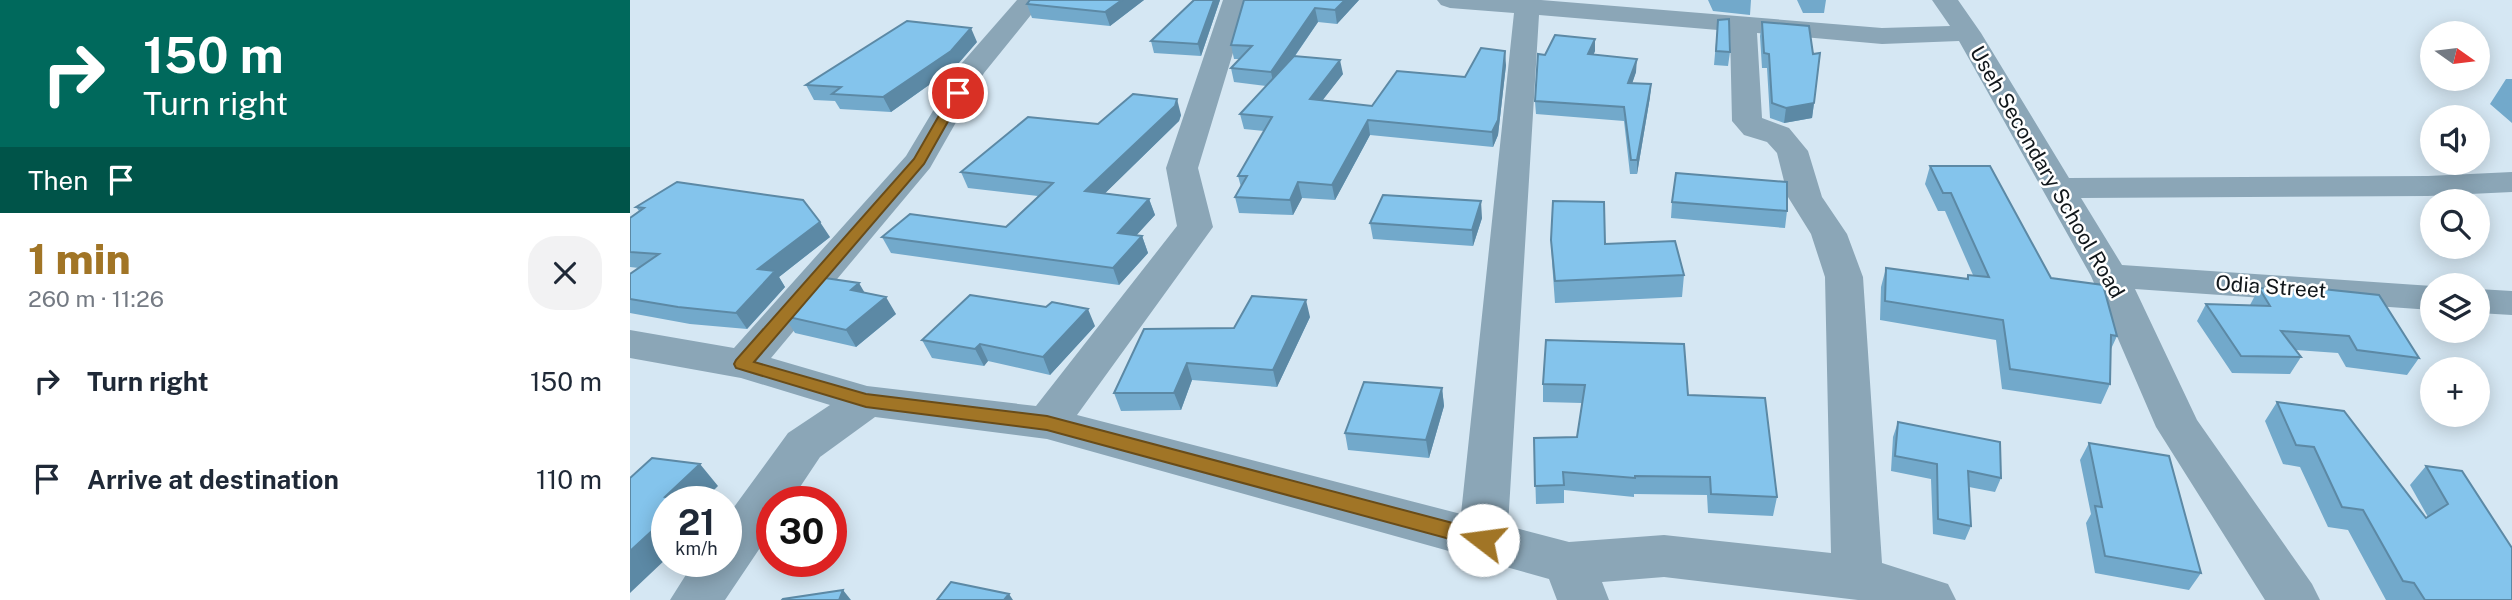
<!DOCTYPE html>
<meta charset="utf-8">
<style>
body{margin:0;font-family:"Public Sans",sans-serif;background:#f2f2f3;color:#1f2937;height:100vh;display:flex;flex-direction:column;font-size:26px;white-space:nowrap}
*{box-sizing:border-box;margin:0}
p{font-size:23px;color:#747a83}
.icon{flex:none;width:38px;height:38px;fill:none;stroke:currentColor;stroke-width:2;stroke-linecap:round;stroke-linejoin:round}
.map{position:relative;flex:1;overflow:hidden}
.drawer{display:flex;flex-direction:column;background:#fff;width:630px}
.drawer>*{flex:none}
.banner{background:#00695c;color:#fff;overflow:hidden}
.needle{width:46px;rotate:104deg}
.controls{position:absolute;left:1790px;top:21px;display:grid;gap:14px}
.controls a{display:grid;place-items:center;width:70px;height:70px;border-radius:50%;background:#fff;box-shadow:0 4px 18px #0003;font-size:35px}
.speed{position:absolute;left:21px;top:486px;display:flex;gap:14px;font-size:35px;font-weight:700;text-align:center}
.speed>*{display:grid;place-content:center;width:91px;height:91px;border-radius:50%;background:#fff;box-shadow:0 4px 18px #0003;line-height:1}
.speed small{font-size:18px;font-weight:400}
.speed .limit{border:10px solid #d22;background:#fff;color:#111}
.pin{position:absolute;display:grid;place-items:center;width:60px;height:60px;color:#fff;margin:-30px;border:4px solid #fff;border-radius:50%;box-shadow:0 2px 7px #0007}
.me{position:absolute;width:77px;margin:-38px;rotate:285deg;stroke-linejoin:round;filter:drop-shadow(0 0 5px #0008)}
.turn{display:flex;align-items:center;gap:24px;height:147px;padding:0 28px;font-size:32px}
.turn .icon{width:91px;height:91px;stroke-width:2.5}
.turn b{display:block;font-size:49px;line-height:60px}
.then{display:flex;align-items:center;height:66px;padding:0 28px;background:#0003;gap:14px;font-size:26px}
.round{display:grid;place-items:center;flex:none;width:74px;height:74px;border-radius:28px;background:#f2f2f3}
.summary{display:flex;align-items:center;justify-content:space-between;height:119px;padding:0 28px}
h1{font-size:42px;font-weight:800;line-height:52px;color:#a17526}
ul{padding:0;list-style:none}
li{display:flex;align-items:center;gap:21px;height:98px;padding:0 28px}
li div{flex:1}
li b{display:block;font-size:26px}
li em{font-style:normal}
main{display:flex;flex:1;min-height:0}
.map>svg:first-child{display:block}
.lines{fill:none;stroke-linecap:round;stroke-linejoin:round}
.minor{fill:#8ba6b7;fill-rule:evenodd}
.wall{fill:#72a9cb}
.shaded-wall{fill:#5c89a5}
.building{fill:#84c4ec;stroke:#5c89a5;stroke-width:2}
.route{fill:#a17526;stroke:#694c19;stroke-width:2}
.labels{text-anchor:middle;stroke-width:5;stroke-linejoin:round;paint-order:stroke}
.street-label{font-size:21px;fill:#11171b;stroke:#fff}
</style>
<main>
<section class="drawer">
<div class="banner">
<div class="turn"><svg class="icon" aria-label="right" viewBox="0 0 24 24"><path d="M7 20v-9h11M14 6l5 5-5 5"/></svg><div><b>150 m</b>Turn right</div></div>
<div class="then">Then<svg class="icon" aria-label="arrive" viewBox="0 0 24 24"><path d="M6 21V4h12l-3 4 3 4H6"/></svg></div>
</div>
<div class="summary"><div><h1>1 min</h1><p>260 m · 11:26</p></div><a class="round"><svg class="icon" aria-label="close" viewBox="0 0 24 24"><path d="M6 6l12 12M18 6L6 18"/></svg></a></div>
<ul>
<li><svg class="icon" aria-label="right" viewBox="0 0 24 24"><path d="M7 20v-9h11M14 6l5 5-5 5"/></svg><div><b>Turn right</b></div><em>150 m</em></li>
<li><svg class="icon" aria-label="arrive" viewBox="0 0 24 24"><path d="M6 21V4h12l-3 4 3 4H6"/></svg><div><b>Arrive at destination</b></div><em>110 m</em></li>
</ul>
</section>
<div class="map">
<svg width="1882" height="600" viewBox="0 0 1882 600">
<rect width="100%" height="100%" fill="#d5e7f3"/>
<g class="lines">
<path class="minor" d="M 387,0 L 413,0 L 354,73 L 300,168 L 141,358 L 237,386 L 406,406 L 547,226 L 536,168 L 593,0 L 619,0 L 568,168 L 583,227 L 447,415 L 831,514 L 884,13 L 820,8 L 811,5 L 807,0 L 911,0 L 1252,28 L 1320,26 L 1302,0 L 1328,0 L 1351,33 L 1439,178 L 1798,176 L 1882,172 L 1882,192 L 1798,196 L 1451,198 L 1492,265 L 1802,286 L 1802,310 L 1505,289 L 1567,420 L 1682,584 L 1690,600 L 1635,600 L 1526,427 L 1461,276 L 1329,41 L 1252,44 L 1127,33 L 1132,118 L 1159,128 L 1178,151 L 1192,197 L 1217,234 L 1233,277 L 1252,563 L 1318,584 L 1326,600 L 1228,600 L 1034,577 L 972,582 L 979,600 L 927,600 L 919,579 L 417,439 L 245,417 L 190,457 L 160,502 L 142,502 L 142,530 L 95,600 L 40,600 L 64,562 L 96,562 L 96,518 L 158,433 L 200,405 L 111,378 L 0,358 L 0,330 L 104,348 L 276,156 L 331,64 ZM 909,15 L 1100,31 L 1102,121 L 1114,135 L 1137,142 L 1147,153 L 1158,197 L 1181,234 L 1195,277 L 1201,553 L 1034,535 L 939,542 L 878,526 Z
M 1848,289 L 1882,291 L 1882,315 L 1848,313 Z"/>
</g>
<path class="wall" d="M 400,0 L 514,0 L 480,26 L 402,18 L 397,4 Z
M 564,0 L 590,0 L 571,56 L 524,53 L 521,41 Z
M 614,0 L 729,0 L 707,24 L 688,22 L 665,56 L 713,74 L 692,100 L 742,106 L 876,65 L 868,135 L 863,147 L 740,135 L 705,200 L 672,198 L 663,215 L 609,213 L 605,197 L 611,187 L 608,176 L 634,131 L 614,129 L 610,114 L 636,86 L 604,82 L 601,68 L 609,59 L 604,59 L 601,45 Z
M 1078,0 L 1121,0 L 1120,15 L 1083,11 Z
M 1167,0 L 1196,0 L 1194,13 L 1173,13 Z
M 1088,20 L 1100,52 L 1098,66 L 1084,65 Z
M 1132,22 L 1184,103 L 1182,118 L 1154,123 L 1140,118 L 1137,68 L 1132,68 L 1130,36 Z
M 965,39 L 965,51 L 963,55 L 1006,72 L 1002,83 L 1021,84 L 1020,97 L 1007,174 L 1000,174 L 994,121 L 906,114 L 905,101 L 915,55 Z
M 347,42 L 327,65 L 261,112 L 210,109 L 205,101 L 184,100 L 176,85 Z
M 1876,79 L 1882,79 L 1882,123 L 1860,104 Z
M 551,115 L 549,121 L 475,193 L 519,199 L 525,215 L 506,235 L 512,236 L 518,253 L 489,285 L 261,253 L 252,237 L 376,227 L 408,196 L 338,188 L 331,172 L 468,124 Z
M 1300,166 L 1421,278 L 1487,336 L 1481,349 L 1480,384 L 1471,404 L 1372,389 L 1366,340 L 1250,320 L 1251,287 L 1256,268 L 1336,279 L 1338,275 L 1343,275 L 1315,211 L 1308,211 L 1295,184 Z
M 1042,202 L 1157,211 L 1155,228 L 1041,218 Z
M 6,207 L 200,237 L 149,277 L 155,287 L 117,329 L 60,324 L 0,313 L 0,274 L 9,268 L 0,267 L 0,218 L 9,211 Z
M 852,218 L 843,246 L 743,239 L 740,223 Z
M 921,240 L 975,244 L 1054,275 L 1052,297 L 925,303 L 922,262 Z
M 1629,288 L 1690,292 L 1692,289 L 1789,358 L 1777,375 L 1716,367 L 1708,353 L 1666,350 L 1671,357 L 1660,374 L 1602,373 L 1567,321 L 1576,304 L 1620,305 Z
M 235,293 L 266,314 L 226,347 L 165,333 L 154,316 Z
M 680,317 L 647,387 L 562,380 L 551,410 L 491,411 L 484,393 L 604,328 Z
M 465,326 L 420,375 L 358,361 L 354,366 L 302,358 L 292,340 Z
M 916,340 L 1058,395 L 1147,497 L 1143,516 L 1078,513 L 1077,495 L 1004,494 L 1004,497 L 934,490 L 934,503 L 906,504 L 904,438 L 947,437 L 952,403 L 913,402 L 913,384 Z
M 812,388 L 814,406 L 799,458 L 718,450 L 715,433 Z
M 1647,402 L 1796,518 L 1798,517 L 1780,485 L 1796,466 L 1882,600 L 1756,600 L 1718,530 L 1698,527 L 1670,467 L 1653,464 L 1635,421 Z
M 1268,422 L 1371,478 L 1365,492 L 1339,487 L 1341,526 L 1335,540 L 1303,534 L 1301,479 L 1261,471 L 1263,437 Z
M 1459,443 L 1571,573 L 1559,590 L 1465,573 L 1456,523 L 1461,514 L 1450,460 Z"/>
<path class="shaded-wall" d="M 492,0 L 514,0 L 480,26 L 475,12 Z
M 584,0 L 590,0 L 571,56 L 568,44 Z
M 715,0 L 729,0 L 707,24 L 705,10 Z
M 685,8 L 688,22 L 644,86 L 641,72 Z
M 341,28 L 347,42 L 327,65 L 261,112 L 253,97 Z
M 965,39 L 965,51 L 958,67 L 958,54 Z
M 875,51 L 876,65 L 868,135 L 863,147 L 862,132 Z
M 1007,59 L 1006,72 L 998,96 L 998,83 Z
M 710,60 L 713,74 L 682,114 L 680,99 Z
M 1021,84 L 1020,97 L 1007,174 L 1007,160 Z
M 547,99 L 551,115 L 549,121 L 461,207 L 455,191 Z
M 1184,103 L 1182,118 L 1154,123 L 1156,108 Z
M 738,120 L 740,135 L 705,200 L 702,185 Z
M 668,182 L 672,198 L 663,215 L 660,200 Z
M 519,199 L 525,215 L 494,249 L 488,233 Z
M 851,201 L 852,218 L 843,246 L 842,230 Z
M 190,222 L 200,237 L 149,277 L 155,287 L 117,329 L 106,313 L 128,269 Z
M 512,236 L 518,253 L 489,285 L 483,268 Z
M 229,283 L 239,300 L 221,290 Z
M 256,297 L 266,314 L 226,347 L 216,330 Z
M 676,300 L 680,317 L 647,387 L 643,370 Z
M 458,309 L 465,326 L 420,375 L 413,357 Z
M 350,344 L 358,361 L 354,366 L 345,349 Z
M 557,363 L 562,380 L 551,410 L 544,393 Z
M 812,388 L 814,406 L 799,458 L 796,440 Z
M 70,464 L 88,486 L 72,502 L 40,502 L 35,497 Z
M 37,517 L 37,558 L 0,593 L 0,551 Z
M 213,590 L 221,600 L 209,600 Z
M 379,594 L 383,600 L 374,600 Z"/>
<path class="building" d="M 400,0 L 492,0 L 475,12 L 397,4 Z
M 564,0 L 584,0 L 568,44 L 521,41 Z
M 614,0 L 715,0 L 705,10 L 685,8 L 641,72 L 601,68 L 622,46 L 601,45 Z
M 1099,19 L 1100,52 L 1086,51 L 1088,20 Z
M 277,21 L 341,28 L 321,51 L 253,97 L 202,94 L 211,87 L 176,85 Z
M 1132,22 L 1179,26 L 1183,54 L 1190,53 L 1184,103 L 1156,108 L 1142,103 L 1139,54 L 1134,53 Z
M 925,35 L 965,39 L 958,54 L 1007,59 L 998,83 L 1021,84 L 1007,160 L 1001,160 L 994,107 L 905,101 L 908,54 L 915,55 Z
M 851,48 L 875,51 L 868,120 L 862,132 L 738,120 L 702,185 L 668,182 L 660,200 L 605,197 L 617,176 L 608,176 L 642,117 L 610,114 L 664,56 L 710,60 L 680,99 L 742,106 L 767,71 L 835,77 Z
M 503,94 L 547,99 L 545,106 L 455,191 L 519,199 L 488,233 L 512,236 L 483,268 L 252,237 L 280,214 L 376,227 L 423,183 L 331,172 L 398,117 L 468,124 Z
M 1300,166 L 1360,166 L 1421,278 L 1473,285 L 1487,336 L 1481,335 L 1480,384 L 1380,369 L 1373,320 L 1255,301 L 1256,268 L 1338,279 L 1338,275 L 1359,277 L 1321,193 L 1313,193 Z
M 1046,173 L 1157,182 L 1157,211 L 1042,202 Z
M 47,182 L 173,200 L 190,222 L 128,269 L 145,271 L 106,313 L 48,307 L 0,299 L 0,274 L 29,254 L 0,252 L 0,218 L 14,208 L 6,207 Z
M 753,195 L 851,201 L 842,230 L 740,223 Z
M 923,201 L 974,202 L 975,244 L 1045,241 L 1054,275 L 925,281 L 921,240 Z
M 188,277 L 229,283 L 221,290 L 256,297 L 216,330 L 154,316 Z
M 1629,288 L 1694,293 L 1692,289 L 1749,295 L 1789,358 L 1727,350 L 1719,336 L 1651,331 L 1671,357 L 1611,356 L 1576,304 L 1640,306 Z
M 340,295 L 416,307 L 422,302 L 458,309 L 413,357 L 350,344 L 345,349 L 292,340 Z
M 622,296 L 676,300 L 643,370 L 557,363 L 544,393 L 484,393 L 514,329 L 604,328 Z
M 916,340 L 1054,344 L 1058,395 L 1135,398 L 1147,497 L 1081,494 L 1080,477 L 1005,476 L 1005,478 L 933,472 L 934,485 L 905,486 L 904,438 L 947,437 L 955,385 L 913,384 Z
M 734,382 L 812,388 L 796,440 L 715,433 Z
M 1647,402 L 1714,411 L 1796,518 L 1818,504 L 1796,466 L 1832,471 L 1882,548 L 1882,600 L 1795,600 L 1784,583 L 1773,581 L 1733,510 L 1712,507 L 1684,447 L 1666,445 Z
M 1268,422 L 1370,442 L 1371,478 L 1338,471 L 1341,526 L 1308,519 L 1307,464 L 1265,456 Z
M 1459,443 L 1539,456 L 1571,573 L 1475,556 L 1465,506 L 1472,507 Z
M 22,458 L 70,464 L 35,497 L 55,501 L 54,502 L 37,502 L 37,517 L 0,551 L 0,478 Z
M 321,582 L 379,594 L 374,600 L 307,600 Z
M 213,590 L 209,600 L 152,600 L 153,599 Z"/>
<path class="route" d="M 328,89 L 334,93 L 294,164 L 124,362 L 236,394 L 417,416 L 853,531 L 860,534 L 863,540 L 860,546 L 853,548 L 417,430 L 236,407 L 106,368 L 104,364 L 106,360 L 284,159 L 322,93 Z"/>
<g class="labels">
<g class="street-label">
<text transform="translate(1417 172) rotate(60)" y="7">Useh Secondary School Road</text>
<text transform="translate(1641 287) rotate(4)" y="7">Odia Street</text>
</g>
</g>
</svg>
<div class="controls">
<a><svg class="needle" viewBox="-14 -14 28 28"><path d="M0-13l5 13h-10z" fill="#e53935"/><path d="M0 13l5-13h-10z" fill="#747a83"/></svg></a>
<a><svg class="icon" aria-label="sound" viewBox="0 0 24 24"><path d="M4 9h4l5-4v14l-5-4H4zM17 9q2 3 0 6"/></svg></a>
<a><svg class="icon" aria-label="search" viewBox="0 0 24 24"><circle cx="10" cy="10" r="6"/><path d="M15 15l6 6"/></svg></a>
<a><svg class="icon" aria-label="layers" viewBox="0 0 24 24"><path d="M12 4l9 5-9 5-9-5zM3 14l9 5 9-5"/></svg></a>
<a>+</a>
</div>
<div class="speed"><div>21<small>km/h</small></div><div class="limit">30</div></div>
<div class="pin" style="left:328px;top:93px;background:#d93025"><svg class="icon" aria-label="arrive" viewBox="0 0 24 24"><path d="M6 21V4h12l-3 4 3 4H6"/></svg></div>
<svg class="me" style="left:853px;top:540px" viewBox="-20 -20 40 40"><circle r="19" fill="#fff"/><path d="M0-13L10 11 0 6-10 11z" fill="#a17526"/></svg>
</div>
</main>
